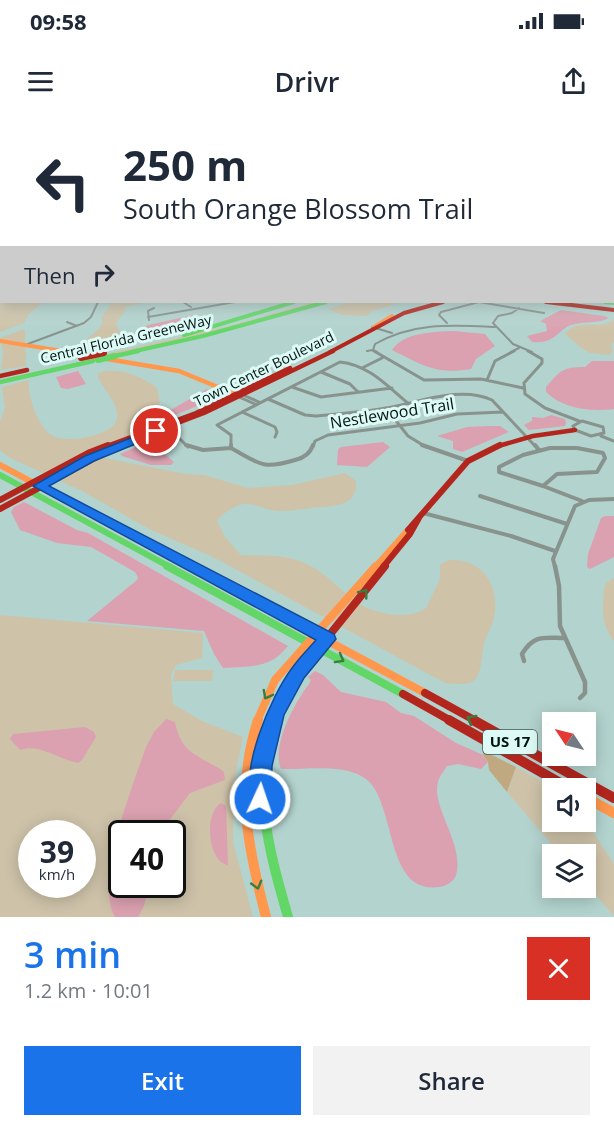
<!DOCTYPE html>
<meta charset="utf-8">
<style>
body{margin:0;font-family:"Open Sans",sans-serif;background:#f2f2f3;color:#1f2937;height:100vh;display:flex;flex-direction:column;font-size:22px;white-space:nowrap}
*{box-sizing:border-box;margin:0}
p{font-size:20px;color:#747a83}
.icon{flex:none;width:33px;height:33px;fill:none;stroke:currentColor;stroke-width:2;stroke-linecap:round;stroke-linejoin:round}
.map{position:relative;height:797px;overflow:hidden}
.side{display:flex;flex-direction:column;background:#fff;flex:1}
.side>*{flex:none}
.banner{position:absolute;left:0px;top:0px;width:615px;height:183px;box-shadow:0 3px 15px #0003;background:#fff;color:#1f2937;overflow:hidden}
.needle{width:39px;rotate:305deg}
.tools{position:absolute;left:542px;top:592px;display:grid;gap:12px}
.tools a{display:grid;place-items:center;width:54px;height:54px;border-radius:0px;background:#fff;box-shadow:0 3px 15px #0003;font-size:30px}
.speed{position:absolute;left:18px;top:700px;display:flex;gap:12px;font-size:30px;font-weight:700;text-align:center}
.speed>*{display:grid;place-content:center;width:78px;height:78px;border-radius:50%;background:#fff;box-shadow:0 3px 15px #0003;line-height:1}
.speed small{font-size:15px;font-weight:400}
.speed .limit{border:3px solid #111;border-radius:9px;background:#fff;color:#111}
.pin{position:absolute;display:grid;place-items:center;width:51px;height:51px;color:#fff;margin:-26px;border:3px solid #fff;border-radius:50%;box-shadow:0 2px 6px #0007}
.me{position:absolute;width:66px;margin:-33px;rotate:3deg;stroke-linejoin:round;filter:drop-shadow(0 0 4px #0008)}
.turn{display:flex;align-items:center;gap:21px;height:126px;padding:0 24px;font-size:27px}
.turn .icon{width:78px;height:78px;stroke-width:2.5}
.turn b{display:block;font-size:42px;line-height:51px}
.then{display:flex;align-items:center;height:57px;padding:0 24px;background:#0003;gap:12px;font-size:22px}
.round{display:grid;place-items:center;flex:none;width:63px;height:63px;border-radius:0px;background:#f2f2f3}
.head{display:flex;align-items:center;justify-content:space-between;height:102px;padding:0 24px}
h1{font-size:36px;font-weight:600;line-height:45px;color:#1a73e8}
.primary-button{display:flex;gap:12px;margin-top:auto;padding:12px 24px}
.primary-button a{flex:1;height:69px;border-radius:0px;background:#1a73e8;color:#fff;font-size:24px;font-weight:600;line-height:69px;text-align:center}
.primary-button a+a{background:#f2f2f3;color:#1f2937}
.status{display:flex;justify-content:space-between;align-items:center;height:42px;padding:0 30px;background:#fff;direction:ltr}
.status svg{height:16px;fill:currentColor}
header{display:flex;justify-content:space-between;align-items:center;height:78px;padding:0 24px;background:#fff;font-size:27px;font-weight:600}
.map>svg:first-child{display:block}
.green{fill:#cec3a9;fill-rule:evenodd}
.forest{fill:#c0a980}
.water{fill:#dba1b0}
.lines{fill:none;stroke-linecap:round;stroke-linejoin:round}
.street-far5{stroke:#89938d;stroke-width:1.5}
.street-far4{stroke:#89938d;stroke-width:2}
.street-far3{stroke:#89938d;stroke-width:3}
.street-far2{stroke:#89938d;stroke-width:4}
.street-far1{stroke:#89938d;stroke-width:4.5}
.street{stroke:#89938d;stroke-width:6}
.fast-far4{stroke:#63d668;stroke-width:4}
.fast-far3{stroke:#63d668;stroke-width:4.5}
.fast-far2{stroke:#63d668;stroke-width:6}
.fast-far1{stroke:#63d668;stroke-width:8}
.fast{stroke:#63d668;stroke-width:10}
.slow-far4{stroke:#ff974d;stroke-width:4}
.slow-far3{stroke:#ff974d;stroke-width:4.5}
.slow-far2{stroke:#ff974d;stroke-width:6}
.slow-far1{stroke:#ff974d;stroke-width:8}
.slow{stroke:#ff974d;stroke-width:10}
.jam-far4{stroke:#b3261e;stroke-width:4}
.jam-far3{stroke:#b3261e;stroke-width:4.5}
.jam-far2{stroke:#b3261e;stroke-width:6}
.jam-far1{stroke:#b3261e;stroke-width:8}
.jam{stroke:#b3261e;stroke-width:10}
.fast-bridge{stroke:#63d668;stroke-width:6}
.jam-bridge{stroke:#b3261e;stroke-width:6}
.oneway{stroke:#377f41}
.route{fill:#1a73e8;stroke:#114b97;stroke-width:1.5}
.labels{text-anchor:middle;stroke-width:6;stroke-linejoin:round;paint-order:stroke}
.far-street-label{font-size:14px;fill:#011512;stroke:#defaf6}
.shield{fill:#defaf6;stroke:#435a56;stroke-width:1.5}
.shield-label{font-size:15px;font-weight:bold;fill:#011512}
.street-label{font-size:16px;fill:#011512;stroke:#defaf6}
</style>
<div class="status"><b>09:58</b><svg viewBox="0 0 49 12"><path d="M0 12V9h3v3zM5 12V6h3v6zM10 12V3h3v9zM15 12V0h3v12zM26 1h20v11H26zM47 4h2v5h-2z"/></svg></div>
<header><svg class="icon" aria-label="menu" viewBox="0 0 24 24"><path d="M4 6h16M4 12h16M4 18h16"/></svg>Drivr<svg class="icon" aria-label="share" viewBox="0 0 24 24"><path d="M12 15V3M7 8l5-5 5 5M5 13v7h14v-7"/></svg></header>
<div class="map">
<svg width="614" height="797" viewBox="0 0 614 797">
<rect width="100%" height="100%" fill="#b3d3ce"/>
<path class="green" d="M 0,179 L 2,182 L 43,182 L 29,194 L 24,203 L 0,212 Z
M 109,182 L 145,182 L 125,187 L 125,191 L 116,203 L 120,213 L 106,223 L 90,226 L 87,223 L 88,218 L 99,209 L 103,202 L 101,198 L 110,186 Z
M 315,182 L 323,182 L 225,209 L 113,235 L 105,234 L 225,207 Z
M 350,182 L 395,182 L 393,185 L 372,191 L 367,196 L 342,195 L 328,189 Z
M 614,197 L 614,222 L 611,224 L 613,231 L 610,235 L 590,233 L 581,228 L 565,214 C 578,197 597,211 613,200 Z
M 21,210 L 25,210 L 26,246 L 1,250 L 3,232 L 0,218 Z
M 105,251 C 125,249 142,257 157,268 L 160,283 L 145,308 L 102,334 L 105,338 L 186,354 L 204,355 L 248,368 L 292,365 L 345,353 L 356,361 C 358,388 332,386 312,388 C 302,389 291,391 280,391 C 266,391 253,381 239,385 C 231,388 222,394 217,401 L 225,417 L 241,435 C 264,436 288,434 309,445 C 326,454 338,467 352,479 C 369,493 407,502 426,488 L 440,459 L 440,445 C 448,438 456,439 466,442 C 490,449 499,474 494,498 C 492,507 486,515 484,524 C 478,555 485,568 445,563 L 213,437 L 151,410 L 82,371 L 10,338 L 0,330 L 0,301 L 5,288 L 2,267 L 29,260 C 27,276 39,311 55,317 C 70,323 122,315 117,293 C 115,279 104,270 98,257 L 98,253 Z
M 614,458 L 614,521 C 600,504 602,485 605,464 Z
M 0,495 L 203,513 L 202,538 L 176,545 L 171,555 L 173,584 L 202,601 L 243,617 L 234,662 L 233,722 L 253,797 L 0,797 ZM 32,714 L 82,714 L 82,765 L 32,765 ZM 122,714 L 172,714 L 172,765 L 122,765 Z
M 175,550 L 213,550 L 212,561 L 173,561 Z
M 516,647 L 556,669 L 552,669 L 552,702 L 585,702 L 585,700 L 614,744 L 614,796 L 585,763 L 585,735 L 561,735 L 507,672 Z"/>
<path class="forest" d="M 488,633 L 516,647 L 507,672 L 489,650 L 488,642 L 482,634 Z"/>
<path class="water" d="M 561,190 L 604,196 L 609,198 C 599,204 583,201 571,205 C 556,211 556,224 532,222 L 527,216 L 547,211 L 546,204 L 540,201 Z
M 194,195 L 208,203 L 132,221 L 126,219 L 148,205 Z
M 454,211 L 485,214 L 495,226 L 476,239 L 471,249 C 436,255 422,245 392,230 C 404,212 434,212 454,211 Z
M 592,241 L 614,241 L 614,289 C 591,292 563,289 546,272 L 546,267 C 560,251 562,247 585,247 Z
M 78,251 L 86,264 L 68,269 L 61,268 L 56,257 Z
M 207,269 L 221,274 L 219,277 L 175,295 L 170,295 L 169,291 Z
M 551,295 L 565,299 L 566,303 L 565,306 L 529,310 L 524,305 L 532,301 L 532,297 L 543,298 Z
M 488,306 L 500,306 L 509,312 L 462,332 L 453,329 L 453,321 L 437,316 L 467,307 Z
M 150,321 L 174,342 L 171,345 L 151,345 L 122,336 L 120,334 Z
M 383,322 L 390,327 L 367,347 L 337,345 L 338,329 L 341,327 Z
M 24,382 L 77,410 L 88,413 L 288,526 C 270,549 251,546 223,548 L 214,534 L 204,511 L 87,501 L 137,460 L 138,457 L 135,452 L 91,427 L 57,423 L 20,410 L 11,392 L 14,387 Z
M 605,396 L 614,396 L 614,437 L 590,449 L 587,447 L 588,434 L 601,398 Z
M 315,551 L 323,555 L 341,572 L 386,582 L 401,593 L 414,596 L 456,623 L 481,634 L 488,642 L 481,649 L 458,644 L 447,646 C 444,651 439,657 438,662 C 431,688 465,724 456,755 C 454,762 446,766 439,767 C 384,775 397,683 366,659 C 345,643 306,650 281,649 C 271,626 295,582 309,564 L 311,560 L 308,557 Z
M 166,599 L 175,602 C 181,632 195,634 220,649 L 224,652 L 225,660 L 190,673 L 168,702 L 164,714 L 122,714 L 122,765 L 149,765 L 144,786 L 138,797 L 115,797 C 94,762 133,665 146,627 L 154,612 Z
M 85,607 L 94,612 L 96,617 L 82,640 L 78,643 C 59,640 40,623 20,630 L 10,619 L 13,614 Z
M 221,683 L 226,686 L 228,745 C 207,741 204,692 221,683 Z"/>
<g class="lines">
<path class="street-far5" d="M 0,100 L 0,103"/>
<path class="street-far4" d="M 183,182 L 191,187
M 519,188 L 512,193 L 498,196 L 493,203 L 513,224 L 532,232
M 148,197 L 235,182
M 149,200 L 148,191 L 154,188
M 67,202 L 77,206
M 447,203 L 439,195 L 441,192 L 479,182 L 544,193
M 372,207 L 392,213
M 25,225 L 84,203 L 91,197 L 98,182
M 367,231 L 373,230
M 377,232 L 373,230 L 375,224 C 414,202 452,205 495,207
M 511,232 L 519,228"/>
<path class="street-far3" d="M 374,231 L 424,260 L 481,259 L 523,268
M 528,231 L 542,239 L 542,243 L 524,263 L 525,274 L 545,288 L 579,301
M 362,248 L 382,238
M 321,252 L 350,264 L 358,272
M 487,260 L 495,241 L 514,231
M 292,267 L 321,277 L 392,268
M 243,275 L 259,282
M 239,277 L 255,284
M 268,279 L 305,295 L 316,296 C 339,294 363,292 386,288 C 418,283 460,265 492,280 L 536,327
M 386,288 L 408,316 L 426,327
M 242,292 L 275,307 L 277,312 L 275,317
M 582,301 L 603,307 L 604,313 L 591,316 L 575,310 L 573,306 Z
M 601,316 L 614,321
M 180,319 L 188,327
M 231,327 L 231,315 L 217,305 L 340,242 C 369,245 387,266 409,284
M 313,327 L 315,321 L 328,315 L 420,303 L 457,294 L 503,292"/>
<path class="street-far2" d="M 186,325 L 203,330 L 231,328
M 231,325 L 231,328 C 260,344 262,350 295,340 C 304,338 310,334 313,325
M 422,325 L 468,341
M 535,325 L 539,330
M 550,328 L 577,328 L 603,333 L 605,338 L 597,352 L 557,354 L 543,366 L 499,352 L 499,347 L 523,335 Z
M 543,366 L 582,381
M 480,376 L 567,404
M 423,393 L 511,416 L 555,431
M 555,447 L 553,439 L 575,386 L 589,380 L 614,379"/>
<path class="street-far1" d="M 555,446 L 559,466 L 560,506 L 585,562 L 585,573 L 580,578
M 524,541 L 522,534 C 534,514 544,518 565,518"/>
<path class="street" d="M 255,608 L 269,611"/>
<path class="fast-far4" d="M 605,182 L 614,183
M 184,215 L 294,182
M 131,232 L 203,216 L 326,182"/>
<path class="fast-far3" d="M 115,236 L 138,231
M 0,262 L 93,241"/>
<path class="fast-far2" d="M 0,355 L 170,447"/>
<path class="fast-far1" d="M 167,446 L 403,574
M 274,601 L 294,559"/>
<path class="fast" d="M 274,600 C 251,667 269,731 288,797"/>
<path class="slow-far4" d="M 374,207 L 392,196
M 0,221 L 68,232"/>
<path class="slow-far3" d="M 59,231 L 179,251 L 237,275"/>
<path class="slow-far2" d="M 0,345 L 191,447
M 375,447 L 408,410"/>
<path class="slow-far1" d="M 188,446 L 425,573
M 257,601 L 275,560 L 376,446"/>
<path class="slow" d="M 258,600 C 235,670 248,728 266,797
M 585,677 L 614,693"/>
<path class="jam-far4" d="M 546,182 L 614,190
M 330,232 L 404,193 L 443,182"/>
<path class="jam-far3" d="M 0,256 L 27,250
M 104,327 L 196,293 L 290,248
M 115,327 L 204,293 L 333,231
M 495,327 L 533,316 L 575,310"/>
<path class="jam-far2" d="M 0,380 L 90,332 L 108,325
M 0,389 L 119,325
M 408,410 L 468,341 L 500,325
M 383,447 L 410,414 L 419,398"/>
<path class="jam-far1" d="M 294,559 L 385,446
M 425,573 L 476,601
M 403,574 L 451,601"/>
<path class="jam" d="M 449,600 L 571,669
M 473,600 L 614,678"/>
<path class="fast-bridge" d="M 98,240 L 115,236"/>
<path class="jam-bridge" d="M 81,238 L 104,233"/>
</g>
<defs><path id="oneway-chevron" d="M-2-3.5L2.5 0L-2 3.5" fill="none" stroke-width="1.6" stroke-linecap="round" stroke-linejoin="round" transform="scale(1.5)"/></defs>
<g class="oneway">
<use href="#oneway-chevron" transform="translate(364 473) rotate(-52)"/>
<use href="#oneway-chevron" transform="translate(340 539) rotate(29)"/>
<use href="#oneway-chevron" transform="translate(267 575) rotate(118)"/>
<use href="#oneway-chevron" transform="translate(471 599) rotate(-149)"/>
<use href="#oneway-chevron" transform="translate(257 765) rotate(74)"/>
</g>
<linearGradient id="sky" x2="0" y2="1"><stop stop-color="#a3acd2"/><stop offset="0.47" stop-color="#ddebe9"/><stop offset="1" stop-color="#ddebe9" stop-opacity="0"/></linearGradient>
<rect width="614" height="211" fill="url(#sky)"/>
<path class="route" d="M 156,308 L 160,309 L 160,314 L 94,341 L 49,366 L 334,514 L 336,519 L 304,558 L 284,595 L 272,646 L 271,679 L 268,686 L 260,689 L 253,686 C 238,652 271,576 292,548 C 299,538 308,529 316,520 L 33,366 L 85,336 Z"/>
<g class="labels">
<g class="far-street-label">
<text transform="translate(126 219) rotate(-13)" y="5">Central Florida GreeneWay</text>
<text transform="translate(264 249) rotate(-26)" y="5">Town Center Boulevard</text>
</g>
<rect class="shield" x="483" y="610" width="54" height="24" rx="4.5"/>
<g class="shield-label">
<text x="510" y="627">US 17</text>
</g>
<g class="street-label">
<text transform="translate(392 293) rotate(-9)" y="6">Nestlewood Trail</text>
</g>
</g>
</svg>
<div class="tools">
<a><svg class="needle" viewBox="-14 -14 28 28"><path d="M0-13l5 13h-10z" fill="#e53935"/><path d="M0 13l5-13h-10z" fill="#747a83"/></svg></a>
<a><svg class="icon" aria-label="sound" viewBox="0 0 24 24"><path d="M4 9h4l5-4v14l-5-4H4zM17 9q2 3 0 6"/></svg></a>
<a><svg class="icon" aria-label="layers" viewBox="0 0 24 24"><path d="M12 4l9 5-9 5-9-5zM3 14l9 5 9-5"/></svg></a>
</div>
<div class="speed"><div>39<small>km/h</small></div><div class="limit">40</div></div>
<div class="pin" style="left:156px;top:311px;background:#d93025"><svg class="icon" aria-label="arrive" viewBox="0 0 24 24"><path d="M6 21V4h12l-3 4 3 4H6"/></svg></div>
<svg class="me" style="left:260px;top:679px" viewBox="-20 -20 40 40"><circle r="17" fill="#1a73e8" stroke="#fff" stroke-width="3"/><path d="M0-11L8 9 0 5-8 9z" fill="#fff"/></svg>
<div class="banner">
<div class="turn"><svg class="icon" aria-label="left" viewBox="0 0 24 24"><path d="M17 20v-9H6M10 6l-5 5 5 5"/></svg><div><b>250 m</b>South Orange Blossom Trail</div></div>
<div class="then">Then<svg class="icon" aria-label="right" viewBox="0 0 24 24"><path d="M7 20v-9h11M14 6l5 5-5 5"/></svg></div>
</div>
</div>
<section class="side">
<div class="head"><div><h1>3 min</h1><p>1.2 km · 10:01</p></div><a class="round" style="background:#d93025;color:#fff"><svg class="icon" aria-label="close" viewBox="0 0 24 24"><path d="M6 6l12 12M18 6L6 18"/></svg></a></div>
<div class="primary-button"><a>Exit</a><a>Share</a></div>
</section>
